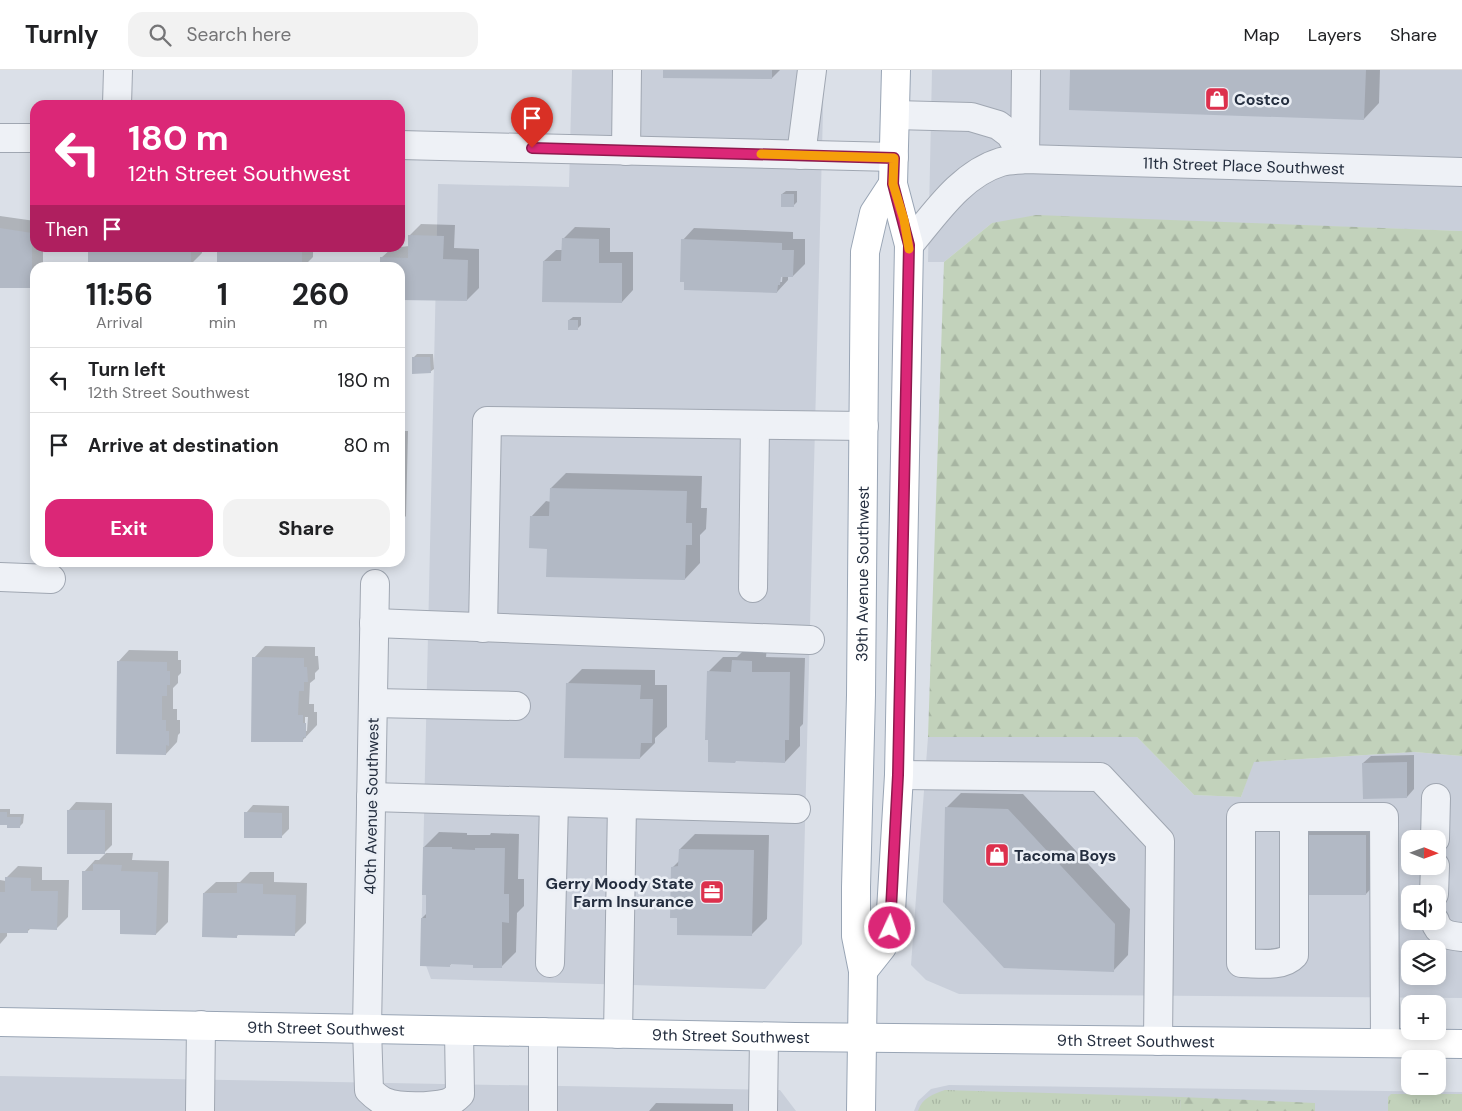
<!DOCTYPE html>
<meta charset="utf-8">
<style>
body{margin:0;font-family:"DM Sans",sans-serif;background:#f2f2f2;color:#202124;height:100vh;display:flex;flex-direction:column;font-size:19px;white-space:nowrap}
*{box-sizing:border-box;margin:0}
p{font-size:16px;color:#757577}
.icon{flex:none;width:28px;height:28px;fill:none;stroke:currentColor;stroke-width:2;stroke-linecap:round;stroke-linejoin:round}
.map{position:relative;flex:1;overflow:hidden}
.drawer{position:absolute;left:30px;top:192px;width:375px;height:305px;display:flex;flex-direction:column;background:#fff;border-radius:15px;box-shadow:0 2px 12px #0003}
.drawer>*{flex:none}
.hud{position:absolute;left:30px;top:30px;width:375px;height:152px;border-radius:15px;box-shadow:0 2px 12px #0003;background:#db2777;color:#fff;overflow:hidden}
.needle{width:32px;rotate:91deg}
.controls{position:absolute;left:1401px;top:760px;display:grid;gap:10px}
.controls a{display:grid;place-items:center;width:45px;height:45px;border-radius:10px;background:#fff;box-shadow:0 2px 12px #0003;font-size:25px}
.pin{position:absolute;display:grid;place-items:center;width:42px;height:42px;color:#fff;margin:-51px -21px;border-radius:50% 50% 50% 0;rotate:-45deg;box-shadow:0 0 5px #0007}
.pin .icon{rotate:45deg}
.me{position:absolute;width:55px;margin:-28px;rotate:3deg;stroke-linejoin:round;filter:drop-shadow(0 0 4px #0008)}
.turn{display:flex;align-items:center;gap:18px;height:105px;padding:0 15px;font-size:22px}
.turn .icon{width:65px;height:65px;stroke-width:2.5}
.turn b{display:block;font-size:35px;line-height:42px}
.then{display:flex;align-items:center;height:48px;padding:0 15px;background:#0003;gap:10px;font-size:19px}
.eta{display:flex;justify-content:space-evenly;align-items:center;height:85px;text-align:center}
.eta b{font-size:30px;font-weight:700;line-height:35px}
.button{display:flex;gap:10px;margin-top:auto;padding:10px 15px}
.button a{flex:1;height:58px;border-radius:15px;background:#db2777;color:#fff;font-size:20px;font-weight:700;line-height:58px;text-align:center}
.button a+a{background:#f2f2f2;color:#202124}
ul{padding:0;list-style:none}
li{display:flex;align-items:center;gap:15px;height:65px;padding:0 15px;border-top:1px solid #e0e0e0}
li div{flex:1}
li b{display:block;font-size:19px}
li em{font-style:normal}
header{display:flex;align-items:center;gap:30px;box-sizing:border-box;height:70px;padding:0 25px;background:#fff;border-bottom:1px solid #e0e0e0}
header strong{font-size:24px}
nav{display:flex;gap:28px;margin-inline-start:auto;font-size:18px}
.search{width:350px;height:45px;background:#f2f2f2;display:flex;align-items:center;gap:12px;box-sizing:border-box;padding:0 18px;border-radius:15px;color:#757577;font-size:19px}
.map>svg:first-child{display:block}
.built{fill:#c9cfda;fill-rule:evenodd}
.grass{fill:url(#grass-tufts)}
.forest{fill:url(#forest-firs)}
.shadow{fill:#0003;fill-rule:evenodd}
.building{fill:#b2b9c5}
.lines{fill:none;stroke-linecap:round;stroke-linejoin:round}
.minor-casing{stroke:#a0a7b2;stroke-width:30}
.major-casing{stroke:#99a5b5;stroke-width:30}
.minor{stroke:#eef1f6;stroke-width:28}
.major{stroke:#fff;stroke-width:28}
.route-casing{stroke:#8e194d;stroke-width:12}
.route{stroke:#db2777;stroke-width:9}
.slow{stroke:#f59e0b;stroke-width:9}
.labels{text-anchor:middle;stroke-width:5;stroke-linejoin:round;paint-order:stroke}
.poi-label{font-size:16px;font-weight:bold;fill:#242e3f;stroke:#ebeff5;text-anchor:start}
.street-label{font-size:16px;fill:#242e3f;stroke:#ebeff5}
</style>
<header>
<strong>Turnly</strong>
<div class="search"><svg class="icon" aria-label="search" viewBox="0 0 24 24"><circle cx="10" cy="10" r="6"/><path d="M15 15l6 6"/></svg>Search here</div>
<nav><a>Map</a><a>Layers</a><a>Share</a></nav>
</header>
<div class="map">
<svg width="1462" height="1041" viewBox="0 0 1462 1041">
<defs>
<pattern id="grass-tufts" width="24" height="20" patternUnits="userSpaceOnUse" patternTransform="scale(1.25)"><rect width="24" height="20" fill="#c2d2bb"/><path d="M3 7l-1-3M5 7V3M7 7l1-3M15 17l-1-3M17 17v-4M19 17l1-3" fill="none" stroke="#a7b5a2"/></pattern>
<pattern id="forest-firs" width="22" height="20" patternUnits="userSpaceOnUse" patternTransform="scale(1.25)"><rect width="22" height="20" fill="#c2d2bb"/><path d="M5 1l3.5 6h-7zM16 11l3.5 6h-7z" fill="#a7b5a2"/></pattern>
</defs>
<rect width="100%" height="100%" fill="#dbe0e8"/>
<path class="built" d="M 572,0 L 824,0 L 802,874 L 765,919 L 431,909 L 421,882 L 438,114 L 569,117 Z
M 932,0 L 1462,0 L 1462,161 L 1316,156 L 992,153 L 944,192 L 928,192 Z
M 928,667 L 1137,667 L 1194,725 L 1241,727 L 1253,692 L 1414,682 L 1462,686 L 1462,928 L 959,924 L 926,910 L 911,895 ZM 1410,769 L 1438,769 L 1438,796 L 1410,796 ZM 1410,824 L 1438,824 L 1438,851 L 1410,851 ZM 1410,879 L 1438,879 L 1438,906 L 1410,906 Z
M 0,1006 L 780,1020 L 796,1041 L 0,1041 Z
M 949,1015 L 1462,1022 L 1462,1041 L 914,1041 L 918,1031 L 931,1019 Z"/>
<path class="grass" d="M 945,1020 L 1181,1027 L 1180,1041 L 918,1041 C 922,1028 933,1024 945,1020 Z
M 1391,1024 L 1462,1024 L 1462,1041 L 1388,1041 L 1388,1027 Z"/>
<path class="forest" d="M 1036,145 L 1462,161 L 1462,686 L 1414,682 L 1254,692 L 1241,727 L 1194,725 L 1137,667 L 928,667 L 944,192 L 992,153 Z
M 1181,1027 L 1315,1033 L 1315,1041 L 1180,1041 Z"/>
<path class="shadow" d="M 664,0 L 780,0 L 772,8 Z
M 1071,0 L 1380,0 L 1379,33 L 1364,49 Z
M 786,121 L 797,121 L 797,132 L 793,136 L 782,124 Z
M 0,146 L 35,151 L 35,178 L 43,178 L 43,198 L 35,198 L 35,213 L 31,217 L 0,217 Z
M 421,154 L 455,155 L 454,178 L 479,179 L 479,218 L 467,230 L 400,229 L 400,198 L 381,188 L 392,178 L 409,176 L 409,166 Z
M 575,157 L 610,158 L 610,182 L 633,182 L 633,220 L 622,232 L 544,191 L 556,180 L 563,180 L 563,169 Z
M 694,158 L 793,162 L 793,169 L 805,169 L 805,194 L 793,206 L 788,206 L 788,210 L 777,222 L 683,170 ZM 783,200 L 782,212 L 779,212 Z
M 89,178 L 202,178 L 202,183 L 191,194 L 174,194 L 170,198 L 139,198 L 139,195 L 89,195 Z
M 219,178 L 313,178 L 313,187 L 302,198 L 218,196 Z
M 573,247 L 581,247 L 581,255 L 577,259 L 569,250 Z
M 417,284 L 433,284 L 434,299 L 430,302 L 413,288 Z
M 400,361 L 408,361 L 406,446 L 400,452 Z
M 566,403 L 702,406 L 701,438 L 707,438 L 706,459 L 700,465 L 700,493 L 685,509 L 548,477 L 531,447 L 546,431 L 551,432 L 551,418 Z
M 265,576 L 315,577 L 315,586 L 318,586 L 319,599 L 315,603 L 315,609 L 310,613 L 309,634 L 314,634 L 314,642 L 317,642 L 317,655 L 302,671 L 254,588 ZM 305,647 L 308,647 L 307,661 L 305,661 Z
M 748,576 L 767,576 L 766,587 L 805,588 L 803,654 L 800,657 L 800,676 L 785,692 L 708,602 L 723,587 L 737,587 Z
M 129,580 L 178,581 L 178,590 L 181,590 L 181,603 L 178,606 L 178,613 L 173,618 L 173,639 L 177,639 L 177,650 L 180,650 L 180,663 L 178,665 L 177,672 L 166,684 L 118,592 Z
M 582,599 L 655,600 L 655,615 L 667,615 L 667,657 L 655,668 L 655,673 L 640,688 L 567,614 Z
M 1414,685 L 1414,719 L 1407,727 L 1363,693 L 1371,686 Z
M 961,723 L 1023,724 L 1130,839 L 1128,885 L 1113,901 L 946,738 Z
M 76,732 L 112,733 L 112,775 L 104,783 L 69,740 Z
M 253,735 L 289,736 L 289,759 L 281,767 L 246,743 Z
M 0,739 L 10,739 L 10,744 L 24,744 L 23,753 L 20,756 L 0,754 Z
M 1316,754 L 1378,754 L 1377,812 L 1366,824 L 1304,765 Z
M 439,762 L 467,763 L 467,765 L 490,765 L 491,763 L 519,764 L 518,809 L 524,809 L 524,836 L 517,843 L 516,882 L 501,897 L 474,894 L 452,893 L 450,895 L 422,848 L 427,843 L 424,777 Z
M 695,764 L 769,765 L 767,849 L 752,864 L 678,847 L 673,797 L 680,790 L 680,779 Z
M 106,783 L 133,783 L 132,790 L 169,791 L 168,852 L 156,864 L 122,839 L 84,802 L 95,790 L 99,790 Z
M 18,796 L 42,797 L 42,810 L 69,810 L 68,847 L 57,858 L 31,858 L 27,862 L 7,862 L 7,866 L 0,874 L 0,810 L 6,811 L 6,808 Z
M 250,802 L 274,802 L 274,812 L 307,813 L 306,853 L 294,865 L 239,864 L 237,866 L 204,823 L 216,812 L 240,812 Z
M 656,1033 L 733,1034 L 733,1041 L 649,1041 Z"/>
<path class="building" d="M 663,0 L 772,0 L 772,9 L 663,8 Z
M 1070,0 L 1366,0 L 1364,50 L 1069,40 Z
M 781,124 L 794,124 L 794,137 L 781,137 Z
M 0,158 L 32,163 L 32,218 L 0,218 Z
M 408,165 L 444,166 L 443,189 L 468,190 L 467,231 L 400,230 L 400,198 L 380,198 L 380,187 L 408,188 Z
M 562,168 L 599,169 L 599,193 L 622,193 L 622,233 L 542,232 L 543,191 L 561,191 Z
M 681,169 L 782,173 L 782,180 L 794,180 L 793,207 L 781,207 L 780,215 L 778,215 L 777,223 L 684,220 L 684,212 L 680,212 Z
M 88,178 L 191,178 L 191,196 L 164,195 L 164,198 L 88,196 Z
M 217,178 L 302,178 L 302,198 L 217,197 Z
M 568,250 L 578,250 L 578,260 L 568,260 Z
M 412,287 L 430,287 L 431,303 L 412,304 Z
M 550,418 L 687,421 L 686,453 L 692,453 L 692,475 L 686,475 L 685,510 L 546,507 L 547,479 L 529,478 L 530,446 L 549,446 Z
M 252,587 L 304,588 L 304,597 L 307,597 L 308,612 L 304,612 L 304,621 L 299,621 L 298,645 L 303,645 L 303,653 L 306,653 L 306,668 L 303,667 L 303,672 L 251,672 Z
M 732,590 L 752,591 L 752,602 L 790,602 L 789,670 L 785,670 L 785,693 L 736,691 L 735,693 L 708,692 L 708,670 L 705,670 L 707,601 L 731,602 Z
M 117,591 L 167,592 L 167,601 L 170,601 L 170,615 L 167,615 L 167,626 L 162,626 L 162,650 L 166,650 L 166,661 L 169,661 L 169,676 L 166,675 L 166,685 L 116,684 Z
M 566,613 L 641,615 L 640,629 L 653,629 L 652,673 L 641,673 L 640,689 L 564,688 Z
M 1407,692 L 1407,728 L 1363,729 L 1362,693 Z
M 945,737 L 1008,739 L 1115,854 L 1114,902 L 1004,898 L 943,832 Z
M 67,740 L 105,740 L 105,784 L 67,784 Z
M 0,742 L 7,742 L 7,747 L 21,747 L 20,758 L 7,758 L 7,755 L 0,755 Z
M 244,742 L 282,743 L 282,768 L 244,768 Z
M 1303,765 L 1366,765 L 1366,825 L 1303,825 Z
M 423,777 L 452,777 L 452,779 L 475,780 L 475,778 L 505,778 L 504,824 L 509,824 L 509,853 L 502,852 L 502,898 L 473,898 L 473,895 L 450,894 L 450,897 L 420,896 L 421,848 L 426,848 L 426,825 L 422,825 Z
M 679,779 L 754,780 L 752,866 L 677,865 L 677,848 L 670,848 L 671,797 L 678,796 Z
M 93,794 L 122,795 L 121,801 L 158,802 L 156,865 L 120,864 L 120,840 L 82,840 L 82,801 L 93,801 Z
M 5,807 L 31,808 L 31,821 L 58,821 L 57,860 L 28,859 L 28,863 L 0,863 L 0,822 L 5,822 Z
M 237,813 L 263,814 L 263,824 L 296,825 L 295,866 L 237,865 L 237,868 L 202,867 L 203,823 L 237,823 Z"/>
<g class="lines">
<defs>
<g id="minor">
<path d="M 117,35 L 118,0"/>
<path d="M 895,45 L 971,47 L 998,55 L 1010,64 L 1025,89"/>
<path d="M 0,68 L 35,68"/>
<path d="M 400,75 L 894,87"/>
<path d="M 626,81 L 627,0"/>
<path d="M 801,85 L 812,0"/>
<path d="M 1025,89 L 1026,0"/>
<path id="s1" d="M 909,175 C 935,144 961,104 1001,92 C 1008,90 1017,90 1025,89 L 1462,102"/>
<path d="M 0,507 L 51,509"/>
<path d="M 375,514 L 367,959 L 369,1020 C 374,1025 378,1029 385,1032 C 400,1038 431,1037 447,1033 C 453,1031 456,1028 460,1024 L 459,961"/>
<path d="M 753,518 L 755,355"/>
<path d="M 374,553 L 810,570"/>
<path d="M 483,558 L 487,351 L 864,356"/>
<path d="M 373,633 L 516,636"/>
<path d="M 899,705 L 1100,707 L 1160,771 L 1158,971"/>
<path d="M 371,727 L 796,739"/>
<path d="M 1294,747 L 1294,885 C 1282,898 1257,893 1241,893 L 1241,747 L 1384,747 L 1385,973"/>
<path d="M 1435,769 L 1436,728"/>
<path d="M 1434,824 L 1435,796"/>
<path d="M 1435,851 C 1438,864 1450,866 1462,867"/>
<path d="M 550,893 L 554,733"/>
<path d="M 618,964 L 622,735"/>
<path d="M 200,1041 L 201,955"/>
<path d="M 543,1041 L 543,962"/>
<path d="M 763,1041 L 764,967"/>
</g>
<g id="major">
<path d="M 863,901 L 882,877 L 890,858 L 899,705 L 909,175 L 893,114 L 896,0"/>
<path id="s2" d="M 0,952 L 795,967 L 1462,974"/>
<path id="s3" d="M 861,1041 L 863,901 L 856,866 L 856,817 L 861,625 L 865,182 L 874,143 L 893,114"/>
</g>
</defs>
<use href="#minor" class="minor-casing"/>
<use href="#major" class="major-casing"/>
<use href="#minor" class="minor"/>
<use href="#major" class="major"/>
</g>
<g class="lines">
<defs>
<path id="route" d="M 532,78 L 894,88 L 893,114 L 909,175 L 898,705 L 890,858"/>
</defs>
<use href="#route" class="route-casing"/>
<use href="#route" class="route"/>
<path class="slow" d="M 761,84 L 894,88 L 893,114 L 904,150 L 909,179"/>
</g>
<defs>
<symbol id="shop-square" viewBox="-11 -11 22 22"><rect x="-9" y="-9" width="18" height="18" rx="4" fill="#dd304d" stroke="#ebeff5"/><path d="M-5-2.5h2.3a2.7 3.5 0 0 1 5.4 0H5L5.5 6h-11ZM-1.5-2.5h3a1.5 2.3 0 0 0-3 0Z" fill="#fff"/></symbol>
<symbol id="office-square" viewBox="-11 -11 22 22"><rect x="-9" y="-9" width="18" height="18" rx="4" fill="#dd304d" stroke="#ebeff5"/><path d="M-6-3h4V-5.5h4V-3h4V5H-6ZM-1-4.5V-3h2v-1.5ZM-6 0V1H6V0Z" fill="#fff"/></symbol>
</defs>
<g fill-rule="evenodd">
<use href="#shop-square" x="1203" y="15" width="28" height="28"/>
<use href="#shop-square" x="983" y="771" width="28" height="28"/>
<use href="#office-square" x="698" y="808" width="28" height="28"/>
</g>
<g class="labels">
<g class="poi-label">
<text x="1234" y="35">Costco</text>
<text x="1014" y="791">Tacoma Boys</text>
<text x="694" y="819" text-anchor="end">Gerry Moody State<tspan x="694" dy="18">Farm Insurance</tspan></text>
</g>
<g class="street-label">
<text dy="6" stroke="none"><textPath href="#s1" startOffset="369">11th Street Place Southwest</textPath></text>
<text dy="6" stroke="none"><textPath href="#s3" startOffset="538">39th Avenue Southwest</textPath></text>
<text transform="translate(371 736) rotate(-89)" y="6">40th Avenue Southwest</text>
<text dy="6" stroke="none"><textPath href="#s2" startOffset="326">9th Street Southwest</textPath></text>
<text dy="6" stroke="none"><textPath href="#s2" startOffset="731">9th Street Southwest</textPath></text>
<text dy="6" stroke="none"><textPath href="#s2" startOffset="1136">9th Street Southwest</textPath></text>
</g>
</g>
</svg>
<div class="controls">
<a><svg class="needle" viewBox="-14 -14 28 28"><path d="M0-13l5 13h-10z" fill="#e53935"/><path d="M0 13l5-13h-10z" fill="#757577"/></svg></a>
<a><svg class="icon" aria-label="sound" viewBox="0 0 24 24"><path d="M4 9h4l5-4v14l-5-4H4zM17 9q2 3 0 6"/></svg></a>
<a><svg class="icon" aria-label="layers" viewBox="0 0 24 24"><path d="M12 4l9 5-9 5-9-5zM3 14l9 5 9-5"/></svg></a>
<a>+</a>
<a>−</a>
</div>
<div class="pin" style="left:532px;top:78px;background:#d93025"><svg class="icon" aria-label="arrive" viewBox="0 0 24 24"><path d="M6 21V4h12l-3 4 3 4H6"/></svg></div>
<svg class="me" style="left:890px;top:858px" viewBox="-20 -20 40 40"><circle r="17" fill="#db2777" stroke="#fff" stroke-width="3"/><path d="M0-11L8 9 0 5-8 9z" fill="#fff"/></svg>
<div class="hud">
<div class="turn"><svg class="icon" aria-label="left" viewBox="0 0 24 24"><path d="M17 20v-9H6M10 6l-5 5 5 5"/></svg><div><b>180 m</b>12th Street Southwest</div></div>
<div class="then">Then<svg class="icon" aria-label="arrive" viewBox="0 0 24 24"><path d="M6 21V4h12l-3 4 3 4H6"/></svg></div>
</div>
<section class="drawer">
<div class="eta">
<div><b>11:56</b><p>Arrival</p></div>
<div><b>1</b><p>min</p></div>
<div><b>260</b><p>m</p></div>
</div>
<ul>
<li><svg class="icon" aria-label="left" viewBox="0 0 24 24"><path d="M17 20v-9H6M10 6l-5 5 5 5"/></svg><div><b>Turn left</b><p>12th Street Southwest</p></div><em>180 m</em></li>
<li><svg class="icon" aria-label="arrive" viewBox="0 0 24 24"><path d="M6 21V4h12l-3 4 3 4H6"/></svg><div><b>Arrive at destination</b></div><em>80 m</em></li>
</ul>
<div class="button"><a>Exit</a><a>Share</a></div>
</section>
</div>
